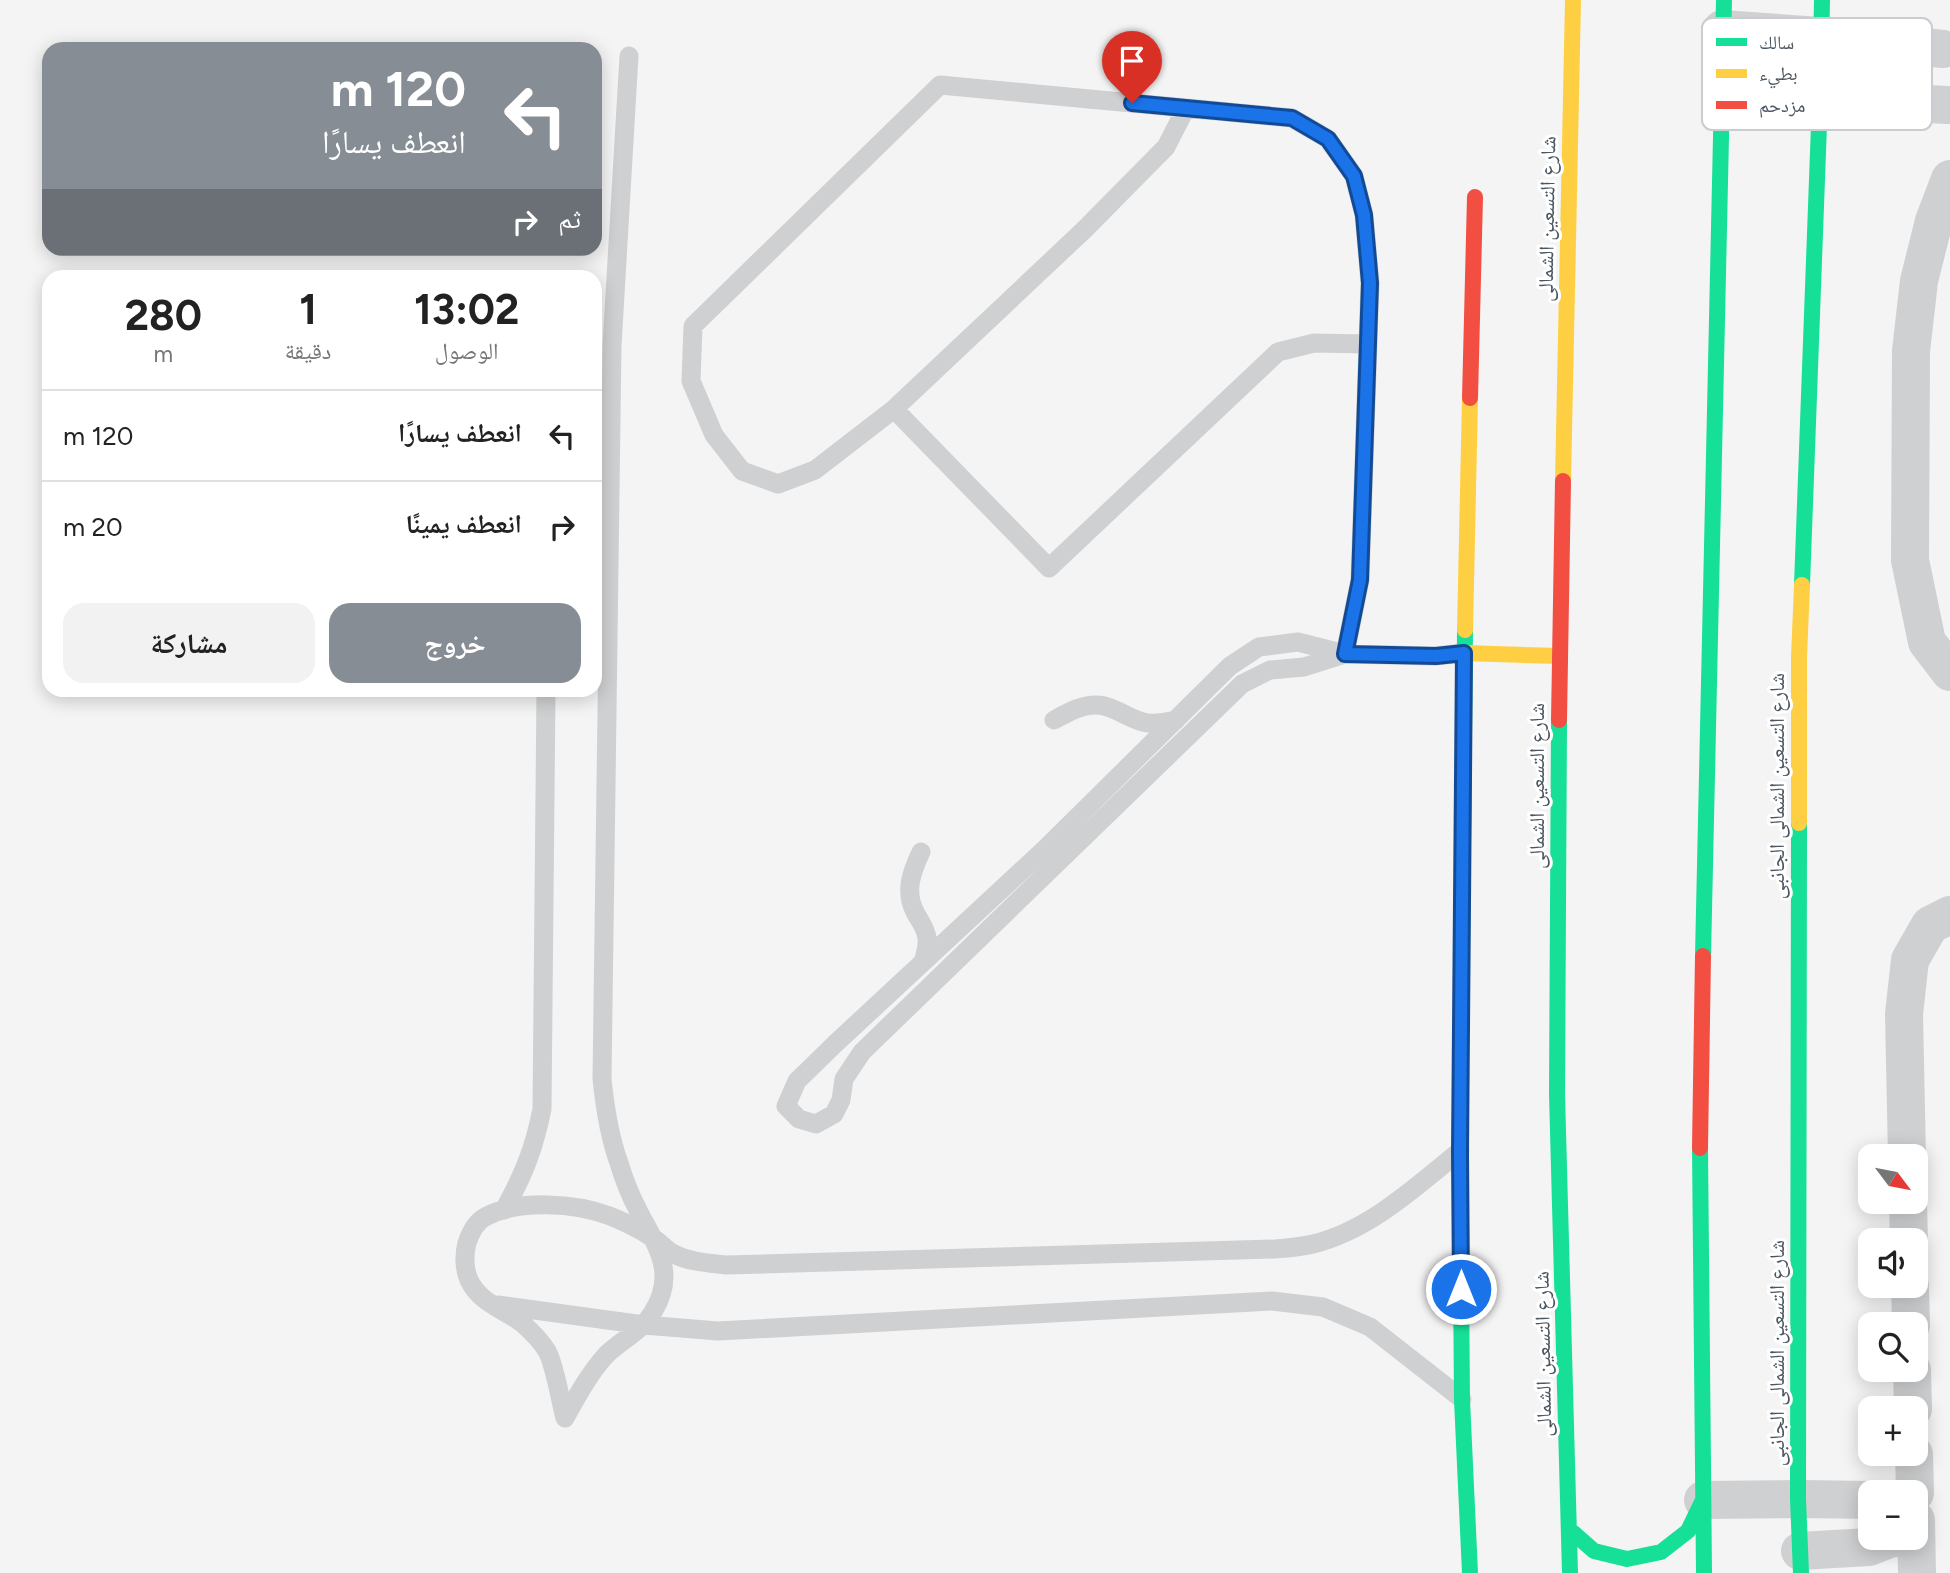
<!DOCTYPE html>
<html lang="ar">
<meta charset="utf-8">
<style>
body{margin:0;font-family:Figtree,"Noto Naskh Arabic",sans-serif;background:#f2f2f2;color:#222;direction:rtl;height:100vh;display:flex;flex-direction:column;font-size:26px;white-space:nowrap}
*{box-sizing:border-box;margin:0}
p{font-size:23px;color:#767676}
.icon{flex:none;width:38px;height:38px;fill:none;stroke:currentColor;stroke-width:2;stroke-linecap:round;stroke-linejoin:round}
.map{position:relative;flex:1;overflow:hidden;direction:ltr}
.side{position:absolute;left:42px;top:270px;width:560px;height:427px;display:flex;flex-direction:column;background:#fff;border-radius:21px;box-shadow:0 4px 18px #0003;direction:rtl}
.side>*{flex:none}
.banner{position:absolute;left:42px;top:42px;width:560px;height:214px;border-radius:21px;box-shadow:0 4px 18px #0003;direction:rtl;background:#868d94;color:#fff;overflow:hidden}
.needle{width:46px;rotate:122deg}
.fabs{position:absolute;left:1858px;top:1144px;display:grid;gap:14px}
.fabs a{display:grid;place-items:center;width:70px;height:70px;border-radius:14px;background:#fff;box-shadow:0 4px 18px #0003;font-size:35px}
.pin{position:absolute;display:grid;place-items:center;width:60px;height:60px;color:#fff;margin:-72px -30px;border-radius:50% 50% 50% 0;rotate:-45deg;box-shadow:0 0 7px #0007}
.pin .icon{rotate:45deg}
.me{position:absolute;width:77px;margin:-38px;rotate:0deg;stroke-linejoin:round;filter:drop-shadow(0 0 5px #0008)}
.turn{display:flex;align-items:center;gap:24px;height:147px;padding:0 21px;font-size:32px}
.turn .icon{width:91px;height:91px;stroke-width:2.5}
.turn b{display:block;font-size:49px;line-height:60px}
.then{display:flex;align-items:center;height:66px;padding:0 21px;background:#0003;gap:14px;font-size:26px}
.eta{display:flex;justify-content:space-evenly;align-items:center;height:119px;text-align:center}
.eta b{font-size:42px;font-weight:700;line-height:49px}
.cta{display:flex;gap:14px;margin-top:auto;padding:14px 21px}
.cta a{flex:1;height:80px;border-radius:21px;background:#868d94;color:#fff;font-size:28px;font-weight:700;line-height:80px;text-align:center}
.cta a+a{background:#f2f2f2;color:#222}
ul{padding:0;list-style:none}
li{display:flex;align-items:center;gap:21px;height:91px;padding:0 21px;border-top:2px solid #e0e0e0}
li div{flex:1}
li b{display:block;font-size:26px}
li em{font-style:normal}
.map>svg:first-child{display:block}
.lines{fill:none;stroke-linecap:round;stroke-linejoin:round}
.lane{stroke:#ced0d2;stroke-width:19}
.street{stroke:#ced0d2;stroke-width:38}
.fast{stroke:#16e098;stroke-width:16}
.slow{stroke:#ffcf43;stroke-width:16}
.jam{stroke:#f24e42;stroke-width:16}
.route-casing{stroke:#114b97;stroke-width:18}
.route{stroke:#1a73e8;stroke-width:12}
.labels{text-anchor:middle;stroke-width:6;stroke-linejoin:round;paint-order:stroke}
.street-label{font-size:21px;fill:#4a5661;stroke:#fff}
.key{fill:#fff;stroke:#c9ccd0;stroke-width:2}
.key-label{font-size:19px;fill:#4a5661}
</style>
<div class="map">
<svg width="1950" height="1573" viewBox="0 0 1950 1573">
<rect width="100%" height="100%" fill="#f4f4f4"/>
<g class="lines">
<path class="lane" d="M 1186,108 L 1166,147 L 1084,230 L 894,409 L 815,470 L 778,484 L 742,471 L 714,435 L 691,381 L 693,326 L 940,85 L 1292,118 L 1328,139 L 1354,176 L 1364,215 L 1370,283 L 1360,580 L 1345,654
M 894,409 L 1049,568 L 1278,352 L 1314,343 L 1367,344
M 1345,654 L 1304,667 L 1270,670 L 1242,684 L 862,1052 L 844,1079 L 841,1100 L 834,1114 L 816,1124 L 799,1119 L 786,1106 L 797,1081 L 836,1043 L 1046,848 L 1230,666 L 1259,647 L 1298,642 L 1345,654 L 1435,656 L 1464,653
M 1054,720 C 1067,713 1080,705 1096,705 C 1115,705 1130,721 1148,723 C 1158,724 1167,722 1176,720
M 921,852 C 912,871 904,891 915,912 C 919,920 926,928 927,938 C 928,945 925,954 924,960
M 504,1210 C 524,1174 534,1149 542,1109 L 546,690
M 498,1305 L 644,1325 L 718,1331 L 1272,1301 L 1323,1307 L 1370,1327 L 1462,1399
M 565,1418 C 577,1396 589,1374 606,1355 C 621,1340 642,1331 653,1312 C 677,1273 657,1247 639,1212 C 631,1197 624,1180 619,1163 C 609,1136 605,1108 602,1079 L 612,346 L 629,56
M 565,1418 C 560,1400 555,1365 547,1351 C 541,1341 531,1331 522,1323 C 503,1309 479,1302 469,1280 C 464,1269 464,1254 467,1243 C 470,1234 476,1222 485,1217 C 518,1199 576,1203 610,1216 C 625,1222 639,1229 653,1238 C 660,1242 666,1250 674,1254 C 689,1262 709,1263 726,1265 L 1275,1249 C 1288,1248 1301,1247 1313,1244 C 1370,1230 1415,1187 1460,1151"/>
<path class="street" d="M 1722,29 L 1820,36 L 1943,49
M 1820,98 L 1947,105
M 1950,179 L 1934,221 L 1919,281 L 1911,351 L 1910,560 L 1927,642 L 1950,672
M 1907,1157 L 1904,1014 L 1910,960 L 1930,925 L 1950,915
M 1908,1202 L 1909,1241
M 1910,1286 L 1911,1325
M 1912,1370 L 1913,1409
M 1914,1454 L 1915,1493
M 1703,1500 L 1798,1499 L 1871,1500
M 1916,1520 L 1917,1573
M 1800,1551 L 1869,1547 L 1892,1538"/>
<path class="fast" d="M 1802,585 L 1820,98 L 1822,0
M 1465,630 L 1460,1151 L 1462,1400 L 1470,1573
M 1559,720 L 1557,1094 L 1570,1573
M 1799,823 L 1798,1499 L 1801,1573
M 1703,956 L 1724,0
M 1700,1148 L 1704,1573
M 1569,1529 L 1594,1551 L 1627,1559 L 1661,1552 L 1688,1531 L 1703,1500"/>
<path class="slow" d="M 1563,481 L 1573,0
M 1465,630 L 1470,398
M 1464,653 L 1559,656
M 1799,823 L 1799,657 L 1802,585"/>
<path class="jam" d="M 1470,398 L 1475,197
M 1559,720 L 1563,481
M 1700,1148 L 1703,956"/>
</g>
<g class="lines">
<defs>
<path id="route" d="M 1132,103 L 1292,118 L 1328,139 L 1354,176 L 1364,215 L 1370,283 L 1360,580 L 1345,654 L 1436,656 L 1464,653 L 1460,1152 L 1461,1289"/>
</defs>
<use href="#route" class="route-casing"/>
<use href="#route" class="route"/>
</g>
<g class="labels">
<g class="street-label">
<text transform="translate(1547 219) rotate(-89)" y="7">شارع التسعين الشمالى</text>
<text transform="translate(1537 786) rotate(-90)" y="7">شارع التسعين الشمالى</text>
<text transform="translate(1777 786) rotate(-90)" y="7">شارع التسعين الشمالى الجانبى</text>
<text transform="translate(1777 1353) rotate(-90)" y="7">شارع التسعين الشمالى الجانبى</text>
<text transform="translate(1543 1354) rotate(-91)" y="7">شارع التسعين الشمالى</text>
</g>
</g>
<rect x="1702" y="18" width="230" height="112" rx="10" class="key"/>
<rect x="1716" y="38" width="31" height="8" fill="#16e098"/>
<rect x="1716" y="69" width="31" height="9" fill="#ffcf43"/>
<rect x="1716" y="101" width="31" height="8" fill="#f24e42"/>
<g class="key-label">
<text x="1759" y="49">سالك</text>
<text x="1759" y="80">بطيء</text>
<text x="1759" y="112">مزدحم</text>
</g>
</svg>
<div class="fabs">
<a><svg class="needle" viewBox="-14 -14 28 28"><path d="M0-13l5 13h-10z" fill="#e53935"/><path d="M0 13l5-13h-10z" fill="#767676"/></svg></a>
<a><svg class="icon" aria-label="sound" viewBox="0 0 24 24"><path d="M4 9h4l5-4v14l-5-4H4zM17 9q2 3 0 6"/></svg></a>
<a><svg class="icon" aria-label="search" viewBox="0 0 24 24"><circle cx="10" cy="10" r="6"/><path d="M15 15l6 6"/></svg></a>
<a>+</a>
<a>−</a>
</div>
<div class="pin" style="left:1132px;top:103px;background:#d93025"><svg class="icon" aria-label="arrive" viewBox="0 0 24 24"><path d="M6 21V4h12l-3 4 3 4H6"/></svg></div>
<svg class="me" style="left:1461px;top:1289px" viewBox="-20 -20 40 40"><circle r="17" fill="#1a73e8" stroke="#fff" stroke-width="3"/><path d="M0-11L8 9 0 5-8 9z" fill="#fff"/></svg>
<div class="banner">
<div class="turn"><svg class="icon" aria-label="left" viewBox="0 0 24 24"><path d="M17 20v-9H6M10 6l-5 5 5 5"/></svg><div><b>120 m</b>انعطف يسارًا</div></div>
<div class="then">ثم<svg class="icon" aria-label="right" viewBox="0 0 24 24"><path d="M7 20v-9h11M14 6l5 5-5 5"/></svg></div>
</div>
<section class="side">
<div class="eta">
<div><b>13:02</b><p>الوصول</p></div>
<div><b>1</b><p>دقيقة</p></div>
<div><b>280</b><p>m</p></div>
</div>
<ul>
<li><svg class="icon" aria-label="left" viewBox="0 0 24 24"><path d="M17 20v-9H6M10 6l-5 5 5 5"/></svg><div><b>انعطف يسارًا</b></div><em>120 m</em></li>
<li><svg class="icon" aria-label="right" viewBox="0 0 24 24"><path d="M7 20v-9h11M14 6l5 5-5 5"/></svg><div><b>انعطف يمينًا</b></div><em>20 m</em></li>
</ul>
<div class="cta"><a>خروج</a><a>مشاركة</a></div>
</section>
</div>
